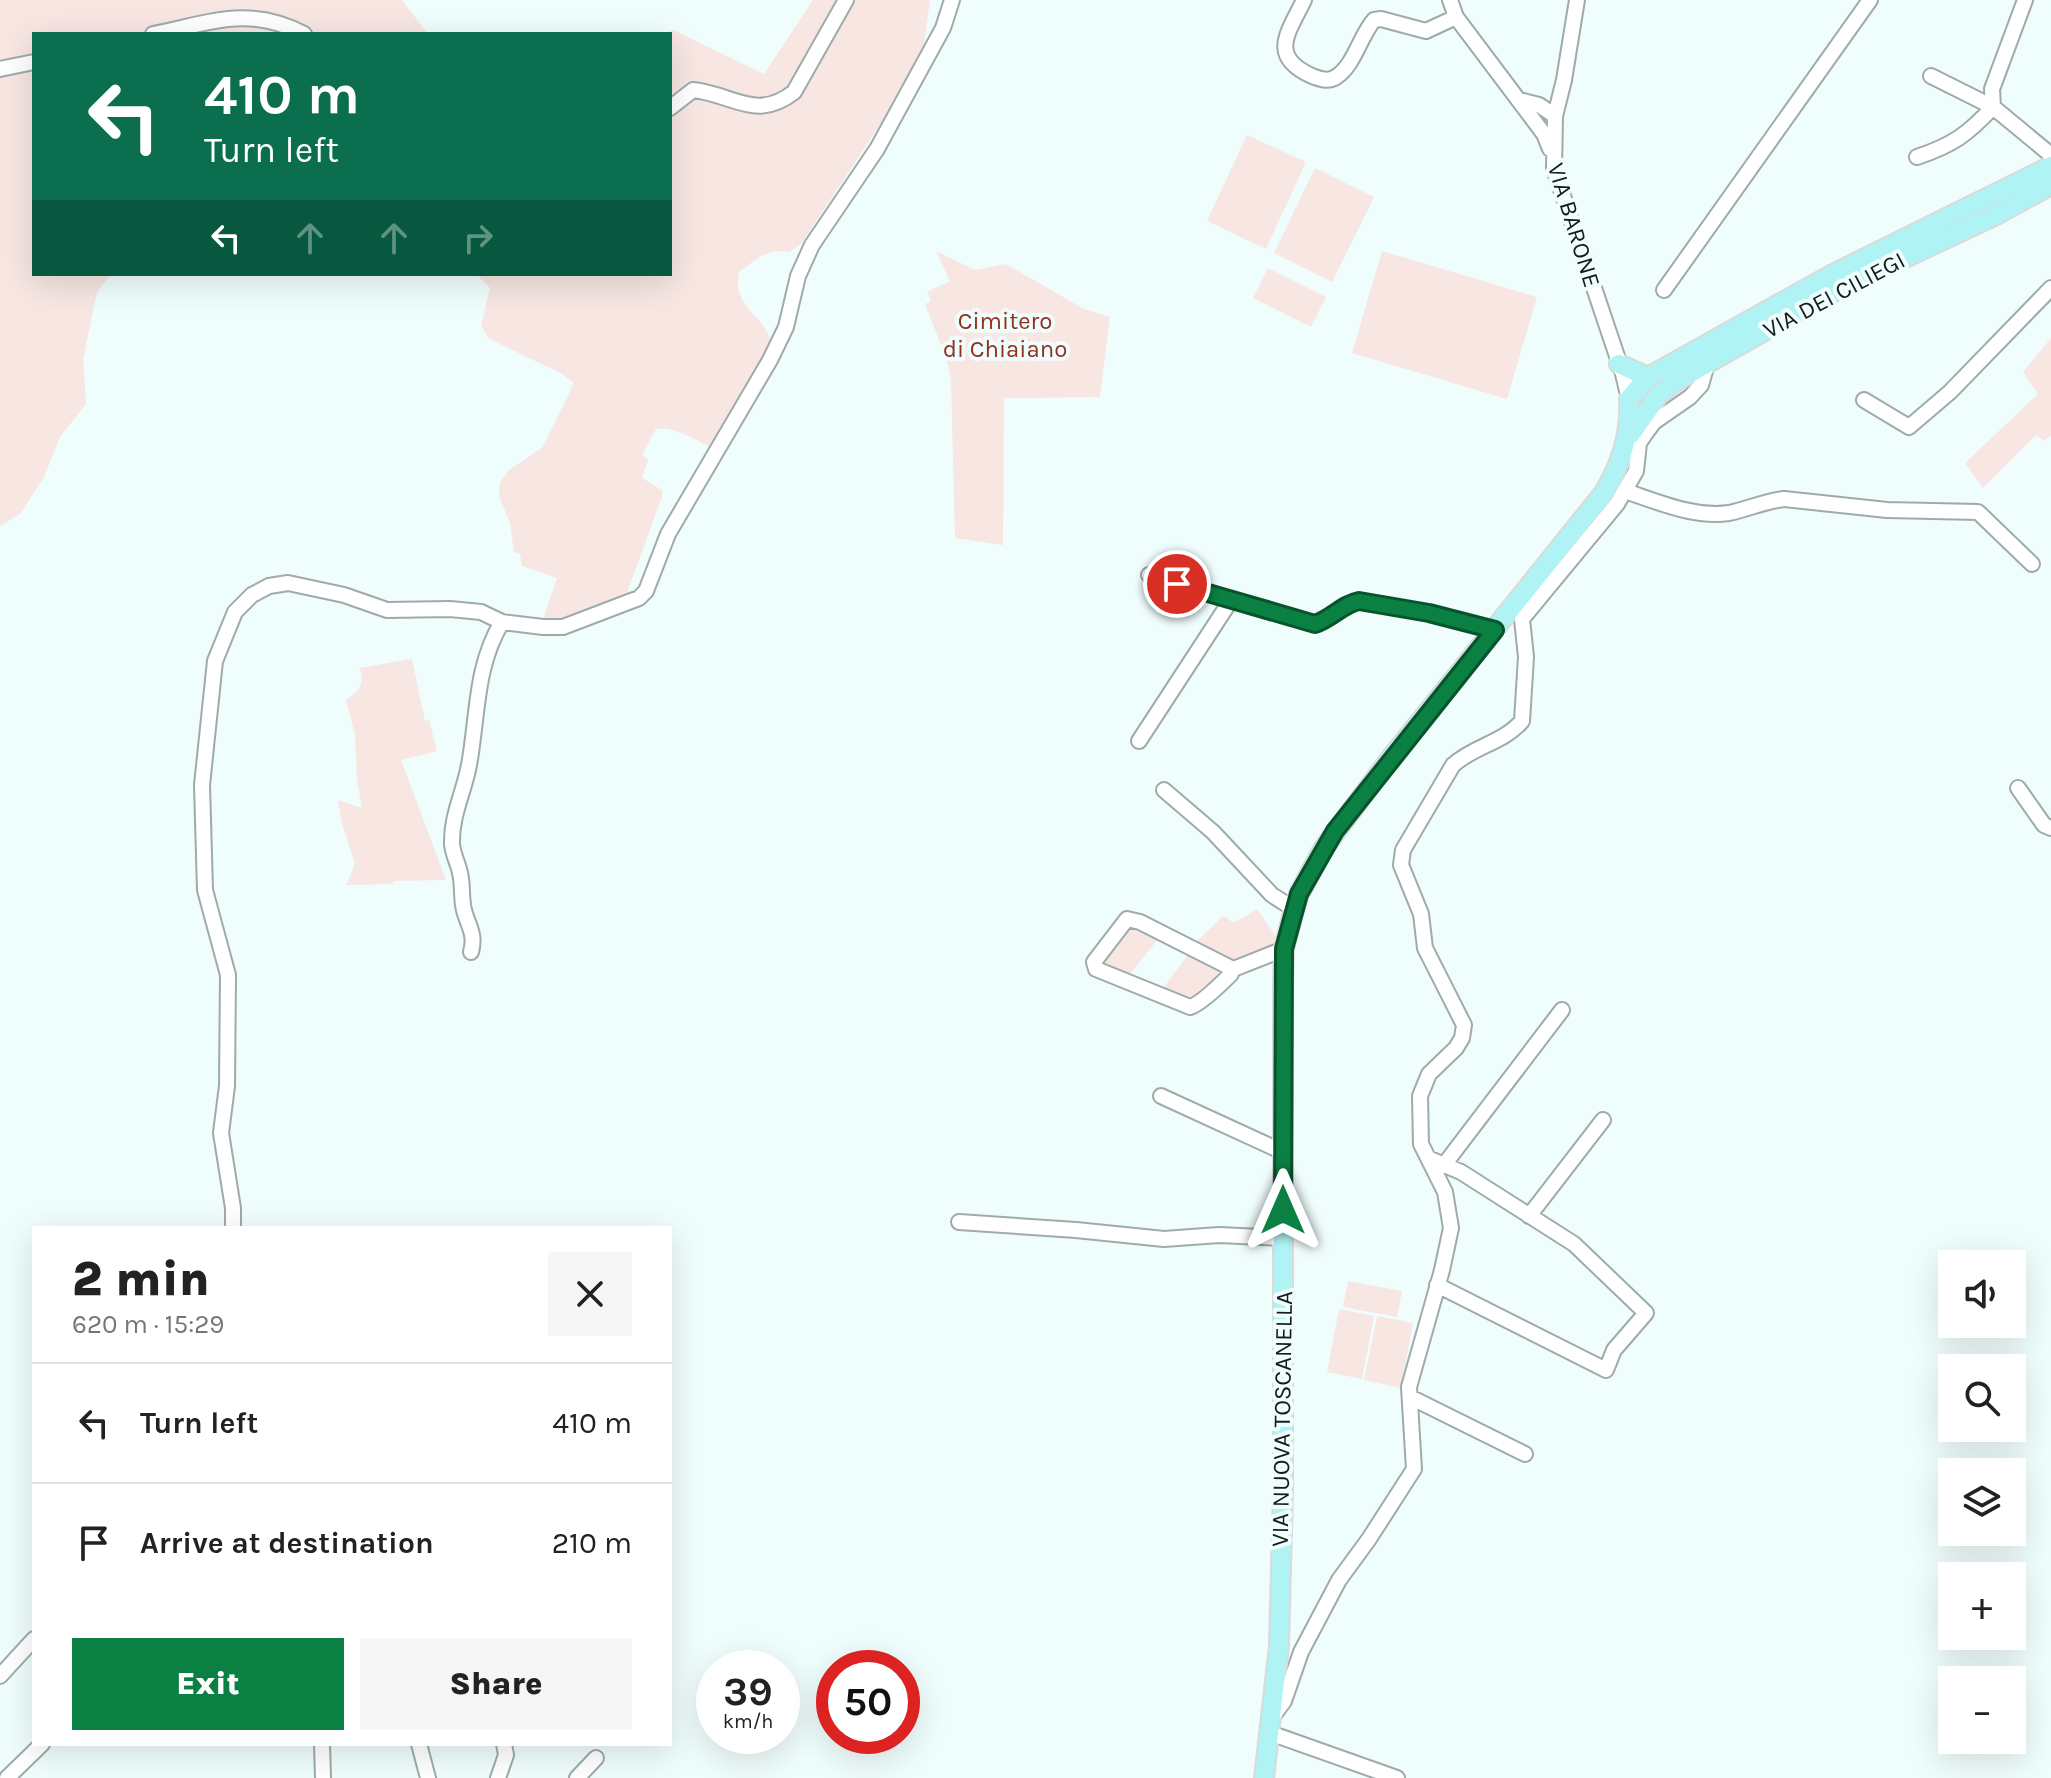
<!DOCTYPE html>
<meta charset="utf-8">
<style>
body{margin:0;font-family:Karla,sans-serif;background:#f6f6f6;color:#222;height:100vh;display:flex;flex-direction:column;font-size:30px;white-space:nowrap}
*{box-sizing:border-box;margin:0}
p{font-size:26px;color:#767676}
.icon{flex:none;width:44px;height:44px;fill:none;stroke:currentColor;stroke-width:2;stroke-linecap:round;stroke-linejoin:round}
.map{position:relative;flex:1;overflow:hidden}
.side{position:absolute;left:32px;top:1226px;width:640px;height:520px;display:flex;flex-direction:column;background:#fff;border-radius:0px;box-shadow:0 8px 32px #0002}
.side>*{flex:none}
.top-card{position:absolute;left:32px;top:32px;width:640px;height:244px;border-radius:0px;box-shadow:0 8px 32px #0002;background:#0b6e4f;color:#fff;overflow:hidden}
.fabs{position:absolute;left:1938px;top:1250px;display:grid;gap:16px}
.fabs a{display:grid;place-items:center;width:88px;height:88px;border-radius:0px;background:#fff;box-shadow:0 8px 32px #0002;font-size:40px}
.speed{position:absolute;left:696px;top:1650px;display:flex;gap:16px;font-size:40px;font-weight:700;text-align:center}
.speed>*{display:grid;place-content:center;width:104px;height:104px;border-radius:50%;background:#fff;box-shadow:0 8px 32px #0002;line-height:1}
.speed small{font-size:20px;font-weight:400}
.speed .limit{border:12px solid #d22;background:#fff;color:#111}
.pin{position:absolute;display:grid;place-items:center;width:68px;height:68px;color:#fff;margin:-34px;border:4px solid #fff;border-radius:50%;box-shadow:0 2px 8px #0007}
.me{position:absolute;width:88px;margin:-44px;rotate:0deg;stroke-linejoin:round;filter:drop-shadow(0 0 6px #0008)}
.turn{display:flex;align-items:center;gap:28px;height:168px;padding:0 40px;font-size:36px}
.turn .icon{width:104px;height:104px;stroke-width:2.5}
.turn b{display:block;font-size:56px;line-height:68px}
.lanes{display:flex;align-items:center;height:76px;padding:0 40px;background:#0003;justify-content:center;gap:40px;direction:ltr}
.lanes .off{opacity:.35}
.round{display:grid;place-items:center;flex:none;width:84px;height:84px;border-radius:0px;background:#f6f6f6}
.summary{display:flex;align-items:center;justify-content:space-between;height:136px;padding:0 40px}
h1{font-size:48px;font-weight:800;line-height:60px}
.cta{display:flex;gap:16px;margin-top:auto;padding:16px 40px}
.cta a{flex:1;height:92px;border-radius:0px;background:#0b8043;color:#fff;font-size:32px;font-weight:800;line-height:92px;text-align:center}
.cta a+a{background:#f6f6f6;color:#222}
ul{padding:0;list-style:none}
li{display:flex;align-items:center;gap:24px;height:120px;padding:0 40px;border-top:2px solid #e0e0e0}
li div{flex:1}
li b{display:block;font-size:30px}
li em{font-style:normal}
.map>svg:first-child{display:block}
.green{fill:#f7e6e2}
.lines{fill:none;stroke-linecap:round;stroke-linejoin:round}
.minor-casing{stroke:#9fabab;stroke-width:18}
.major-casing{stroke:#dadada;stroke-width:22}
.minor{stroke:#fff;stroke-width:14}
.major{stroke:#aff3f5;stroke-width:18}
.route-casing{stroke:#07532c;stroke-width:20}
.route{stroke:#0b8043;stroke-width:14}
.labels{text-anchor:middle;stroke-width:8;stroke-linejoin:round;paint-order:stroke}
.street-label{font-size:24px;fill:#151a1a;stroke:#f0fdfd}
.park-label{font-size:24px;fill:#933020;stroke:#f0fdfd}
</style>
<div class="map">
<svg width="2051" height="1778" viewBox="0 0 2051 1778">
<rect width="100%" height="100%" fill="#f0fdfd"/>
<path class="green" d="M 0,0 L 402,0 L 428,34 L 34,34 L 34,274 L 111,274 L 97,292 L 83,360 L 86,404 L 60,437 L 44,477 L 21,513 L 0,526 Z
M 813,0 L 930,0 L 924,46 L 901,93 L 801,244 L 789,252 L 775,251 L 762,255 L 739,272 C 731,309 766,313 772,346 L 714,449 C 697,441 675,426 656,429 L 642,455 L 648,460 L 642,478 L 662,490 L 662,497 L 625,598 L 557,622 L 542,622 L 557,578 L 522,566 L 520,554 L 514,552 L 510,523 L 499,496 L 500,482 L 509,470 L 543,447 L 574,383 L 562,374 L 488,338 L 481,325 L 490,288 L 476,274 L 670,274 L 670,34 L 663,34 L 673,30 L 764,74 Z
M 1247,135 L 1306,162 L 1266,249 L 1207,221 Z
M 1315,168 L 1374,197 L 1332,282 L 1274,253 Z
M 936,251 L 975,270 L 1006,264 L 1084,309 L 1110,317 L 1100,397 L 1004,398 L 1003,545 L 955,538 L 951,380 L 946,358 L 925,304 L 931,301 L 927,292 L 950,281 Z
M 1382,251 L 1537,297 L 1507,399 L 1352,353 Z
M 1268,268 L 1326,297 L 1311,327 L 1253,298 Z
M 2051,338 L 2051,435 L 2045,441 L 2036,435 L 1983,488 L 1965,463 L 2038,394 L 2023,372 Z
M 412,659 L 425,721 L 429,720 L 437,751 L 401,760 L 446,880 L 393,881 L 393,884 L 346,885 L 355,864 L 341,820 L 338,800 L 362,808 L 357,780 L 355,735 L 346,700 C 359,692 366,682 359,668 Z
M 1257,909 L 1277,938 L 1276,946 L 1235,964 L 1195,943 L 1223,916 L 1234,923 Z
M 1130,924 L 1158,939 L 1127,978 L 1099,965 Z
M 1188,955 L 1226,975 L 1193,1004 L 1161,991 Z
M 1348,1281 L 1402,1291 L 1397,1317 L 1343,1307 Z
M 1339,1309 L 1374,1316 L 1362,1379 L 1327,1372 Z
M 1377,1316 L 1413,1323 L 1401,1388 L 1364,1380 Z"/>
<g class="lines">
<defs>
<path id="minor" d="M 1304,0 C 1288,33 1268,56 1312,76 C 1320,79 1328,82 1336,77 C 1354,66 1360,36 1374,20 L 1381,19 L 1426,31 L 1456,17
M 1450,0 L 1456,17 L 1544,134 L 1550,149
M 1577,0 L 1564,80 L 1555,116 L 1554,169 L 1623,374 L 1629,399
M 153,34 C 210,23 249,5 304,34
M 0,69 L 34,62
M 1931,76 L 1993,107 L 2051,155
M 1519,100 L 1539,105 L 1555,116
M 670,108 L 693,90 C 733,94 756,122 794,92 L 846,0
M 1917,157 C 1953,145 1968,134 1993,107 L 1992,89 L 2025,0
M 1664,290 L 1870,0
M 1864,400 L 1909,427 L 1950,392 L 2051,288
M 1625,491 C 1658,502 1694,518 1729,513 C 1748,509 1765,501 1784,499 L 1887,510 L 1978,512 L 2032,564
M 1149,575 L 1315,624 C 1331,619 1343,604 1359,601 L 1429,613 L 1495,630
M 1139,741 L 1231,600
M 2018,788 L 2044,825 L 2051,828
M 1164,790 L 1213,832 L 1272,895 L 1294,909
M 1127,919 L 1140,922 L 1231,968 L 1231,974 C 1222,983 1201,1004 1190,1007 L 1096,969 L 1094,962 Z
M 471,952 C 476,934 468,926 464,910 C 461,899 463,885 460,873 C 458,863 453,855 452,844 C 451,816 464,792 469,765 C 478,716 475,666 502,622
M 1231,970 L 1284,949
M 1161,1096 L 1283,1152
M 1430,1159 L 1461,1172 L 1574,1244 L 1646,1313 L 1614,1350 L 1606,1370 L 1437,1285
M 1444,1165 L 1562,1010
M 1529,1216 L 1603,1120
M 959,1222 L 1076,1230 L 1164,1239 L 1219,1235 L 1283,1238
M 233,1228 L 233,1208 L 221,1133 L 227,1086 L 228,975 L 205,890 L 202,785 L 215,661 L 235,612 L 252,595 L 269,586 L 288,583 L 344,595 L 387,610 L 450,609 L 481,612 L 502,622 L 543,627 L 563,627 L 639,598 L 646,591 L 668,534 L 770,360 L 786,327 L 798,276 L 812,245 L 877,149 L 943,28 L 952,0
M 1410,1397 L 1525,1454
M 0,1676 L 34,1639
M 1273,1716 L 1284,1701 L 1301,1652 L 1339,1580 L 1369,1539 L 1414,1469 L 1409,1387 L 1442,1270 L 1451,1228 L 1445,1192 L 1421,1144 L 1420,1096 L 1429,1074 L 1456,1048 L 1462,1038 L 1464,1025 L 1425,948 L 1421,914 L 1401,865 L 1403,850 L 1453,765 C 1474,746 1503,743 1522,721 L 1526,657 L 1522,619 L 1617,504 L 1636,471 L 1639,443 L 1645,434 L 1654,422 L 1690,397 L 1701,385 L 1707,364
M 1270,1733 L 1397,1778
M 322,1744 L 323,1778
M 419,1744 L 428,1778
M 7,1778 L 42,1744
M 498,1778 L 506,1755 L 504,1744
M 577,1778 L 596,1758"/>
<path id="major" d="M 1619,364 L 1648,377
M 1629,399 L 1648,377 L 1831,275 L 2051,166
M 1631,434 L 1659,394 L 1678,380 L 1839,289 L 1996,215 L 2051,185
M 1264,1778 L 1279,1646 L 1283,1490 L 1283,985 L 1284,949 L 1294,909 L 1299,894 L 1323,849 L 1390,759 L 1603,494 C 1621,465 1631,433 1629,399"/>
</defs>
<use href="#minor" class="minor-casing"/>
<use href="#major" class="major-casing"/>
<use href="#minor" class="minor"/>
<use href="#major" class="major"/>
</g>
<g class="lines">
<defs>
<path id="route" d="M 1177,584 L 1315,624 C 1331,619 1343,604 1359,601 L 1429,613 L 1495,630 L 1335,831 L 1299,894 L 1284,949 L 1283,1210"/>
</defs>
<use href="#route" class="route-casing"/>
<use href="#route" class="route"/>
</g>
<g class="labels">
<g class="street-label">
<text transform="translate(1574 225) rotate(73)" y="8">VIA BARONE</text>
<text transform="translate(1834 295) rotate(-28)" y="8">VIA DEI CILIEGI</text>
<text transform="translate(1282 1419) rotate(-89)" y="8">VIA NUOVA TOSCANELLA</text>
</g>
<g class="park-label">
<text x="1005" y="329">Cimitero<tspan x="1005" dy="28">di Chiaiano</tspan></text>
</g>
</g>
</svg>
<div class="fabs">
<a><svg class="icon" aria-label="sound" viewBox="0 0 24 24"><path d="M4 9h4l5-4v14l-5-4H4zM17 9q2 3 0 6"/></svg></a>
<a><svg class="icon" aria-label="search" viewBox="0 0 24 24"><circle cx="10" cy="10" r="6"/><path d="M15 15l6 6"/></svg></a>
<a><svg class="icon" aria-label="layers" viewBox="0 0 24 24"><path d="M12 4l9 5-9 5-9-5zM3 14l9 5 9-5"/></svg></a>
<a>+</a>
<a>−</a>
</div>
<div class="speed"><div>39<small>km/h</small></div><div class="limit">50</div></div>
<div class="pin" style="left:1177px;top:584px;background:#d93025"><svg class="icon" aria-label="arrive" viewBox="0 0 24 24"><path d="M6 21V4h12l-3 4 3 4H6"/></svg></div>
<svg class="me" style="left:1283px;top:1210px" viewBox="-20 -20 40 40"><path d="M0-17L14 15 0 8-14 15z" fill="#0b8043" stroke="#fff" stroke-width="4"/></svg>
<div class="top-card">
<div class="turn"><svg class="icon" aria-label="left" viewBox="0 0 24 24"><path d="M17 20v-9H6M10 6l-5 5 5 5"/></svg><div><b>410 m</b>Turn left</div></div>
<div class="lanes"><svg class="icon" aria-label="left" viewBox="0 0 24 24"><path d="M17 20v-9H6M10 6l-5 5 5 5"/></svg><svg class="icon off" aria-label="ahead" viewBox="0 0 24 24"><path d="M12 20V5M6 11l6-6 6 6"/></svg><svg class="icon off" aria-label="ahead" viewBox="0 0 24 24"><path d="M12 20V5M6 11l6-6 6 6"/></svg><svg class="icon off" aria-label="right" viewBox="0 0 24 24"><path d="M7 20v-9h11M14 6l5 5-5 5"/></svg></div>
</div>
<section class="side">
<div class="summary"><div><h1>2 min</h1><p>620 m · 15:29</p></div><a class="round"><svg class="icon" aria-label="close" viewBox="0 0 24 24"><path d="M6 6l12 12M18 6L6 18"/></svg></a></div>
<ul>
<li><svg class="icon" aria-label="left" viewBox="0 0 24 24"><path d="M17 20v-9H6M10 6l-5 5 5 5"/></svg><div><b>Turn left</b></div><em>410 m</em></li>
<li><svg class="icon" aria-label="arrive" viewBox="0 0 24 24"><path d="M6 21V4h12l-3 4 3 4H6"/></svg><div><b>Arrive at destination</b></div><em>210 m</em></li>
</ul>
<div class="cta"><a>Exit</a><a>Share</a></div>
</section>
</div>
